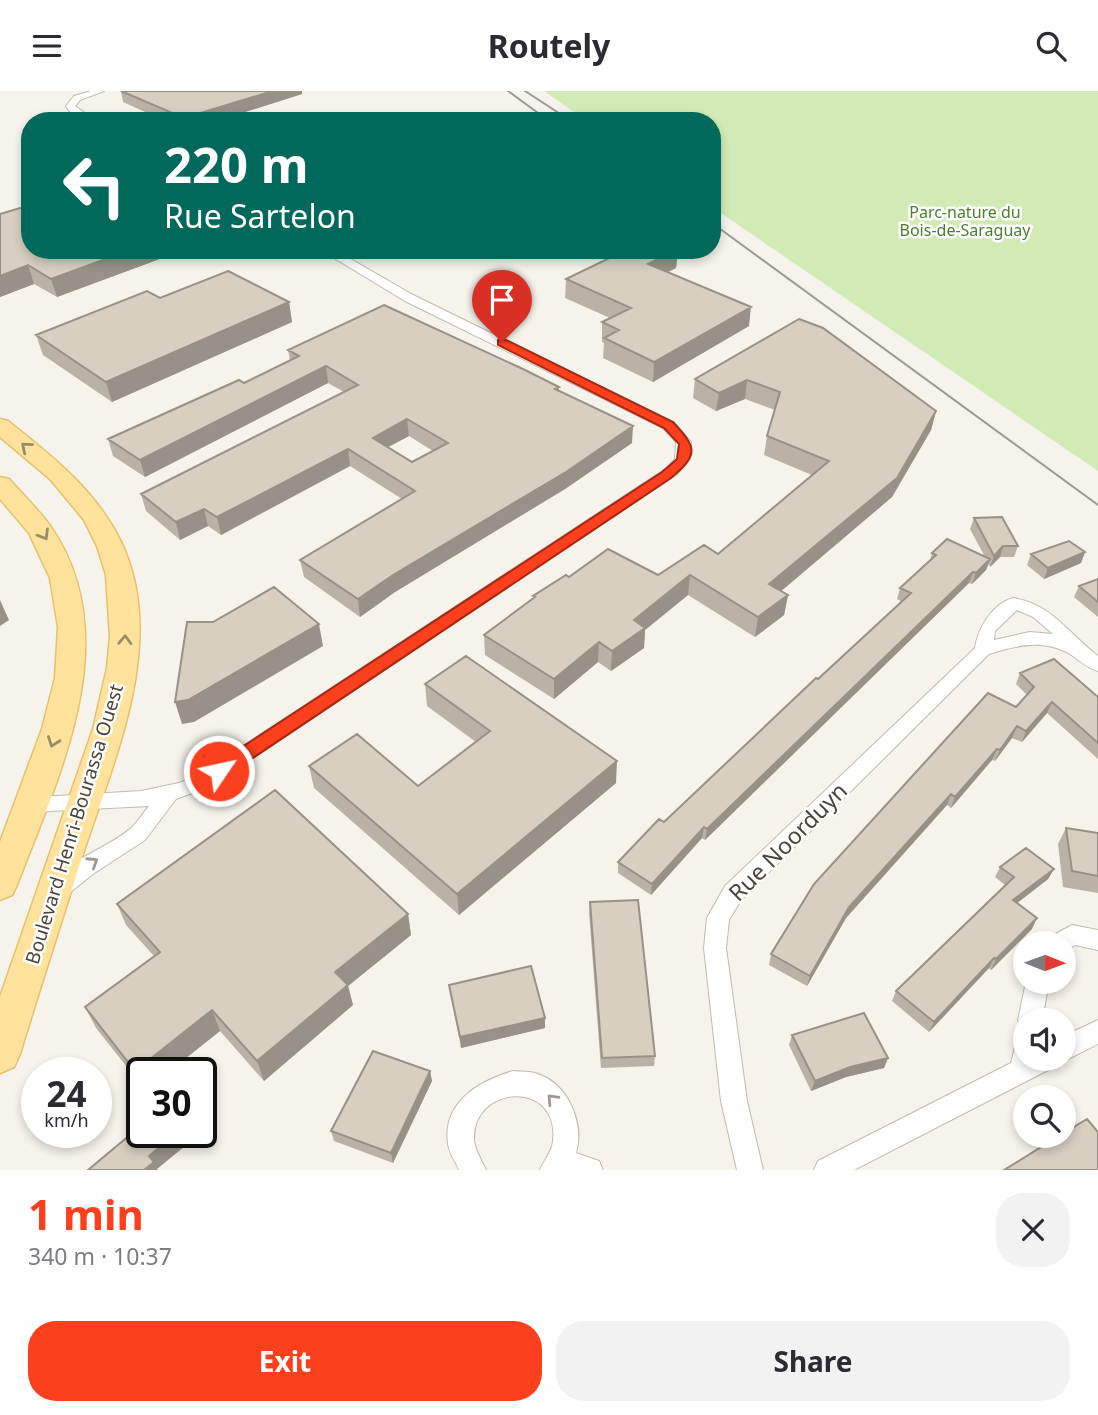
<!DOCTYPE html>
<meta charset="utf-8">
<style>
body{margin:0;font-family:"Noto Sans",sans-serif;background:#f2f2f3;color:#2b2b33;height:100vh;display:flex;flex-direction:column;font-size:26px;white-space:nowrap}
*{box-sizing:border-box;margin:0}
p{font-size:23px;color:#7c7c81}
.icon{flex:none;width:38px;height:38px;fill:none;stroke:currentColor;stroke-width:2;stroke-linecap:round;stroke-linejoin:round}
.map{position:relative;height:1079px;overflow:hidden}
.sheet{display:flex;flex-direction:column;background:#fff;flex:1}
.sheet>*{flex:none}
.hud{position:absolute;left:21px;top:21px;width:700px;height:147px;border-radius:28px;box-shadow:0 4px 10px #0003;background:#00695c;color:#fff;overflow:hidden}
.needle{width:46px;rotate:91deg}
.buttons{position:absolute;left:1013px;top:840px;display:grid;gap:14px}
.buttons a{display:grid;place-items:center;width:63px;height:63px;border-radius:50%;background:#fff;box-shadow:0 4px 10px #0003;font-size:35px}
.speed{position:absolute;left:21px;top:966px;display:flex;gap:14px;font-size:35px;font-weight:700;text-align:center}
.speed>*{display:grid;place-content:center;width:91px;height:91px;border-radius:50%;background:#fff;box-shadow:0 4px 10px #0003;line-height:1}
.speed small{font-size:18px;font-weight:400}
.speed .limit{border:4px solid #111;border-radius:10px;background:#fff;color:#111}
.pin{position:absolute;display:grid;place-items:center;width:60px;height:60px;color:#fff;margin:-72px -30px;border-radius:50% 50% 50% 0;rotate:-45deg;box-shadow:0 0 7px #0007}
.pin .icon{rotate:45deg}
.me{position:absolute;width:77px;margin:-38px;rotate:56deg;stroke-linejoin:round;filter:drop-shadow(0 0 5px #0008)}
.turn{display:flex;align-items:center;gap:24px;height:147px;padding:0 28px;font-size:32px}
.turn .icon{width:91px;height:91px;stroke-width:2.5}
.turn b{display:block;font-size:49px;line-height:60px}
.round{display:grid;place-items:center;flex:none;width:74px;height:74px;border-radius:28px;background:#f2f2f3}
.headline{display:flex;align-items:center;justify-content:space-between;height:119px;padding:0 28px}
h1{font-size:42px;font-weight:700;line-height:52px;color:#fc3f1d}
.primary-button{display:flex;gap:14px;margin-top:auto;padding:14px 28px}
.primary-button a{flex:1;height:80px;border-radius:28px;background:#fc3f1d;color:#fff;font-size:28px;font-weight:700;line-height:80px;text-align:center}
.primary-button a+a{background:#f2f2f3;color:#2b2b33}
header{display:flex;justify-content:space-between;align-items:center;height:91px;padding:0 28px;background:#fff;font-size:32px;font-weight:700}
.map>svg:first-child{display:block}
.green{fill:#d2eab5}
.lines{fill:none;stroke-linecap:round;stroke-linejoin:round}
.street-casing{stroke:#c2bbae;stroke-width:2}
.primary-casing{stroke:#e6c16a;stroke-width:3}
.street{fill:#fff;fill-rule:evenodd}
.primary{fill:#ffe39c;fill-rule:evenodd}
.tram{stroke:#9a9a9a;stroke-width:2}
.wall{fill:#bab2a6;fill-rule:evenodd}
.shaded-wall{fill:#979187}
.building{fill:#d8cfc1;stroke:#979187;stroke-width:2;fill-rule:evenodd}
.oneway{stroke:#9c8c66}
.oneway2{stroke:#9c9892}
.route{fill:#fc3f1d;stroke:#a42913;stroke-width:2}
.labels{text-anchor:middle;stroke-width:5;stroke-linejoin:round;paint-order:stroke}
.far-park-label{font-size:16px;fill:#4a7f2a;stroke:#fff}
.street-label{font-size:19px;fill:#4b4439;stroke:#fff}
.near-street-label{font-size:23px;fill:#4b4439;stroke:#fff}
</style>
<header><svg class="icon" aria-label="menu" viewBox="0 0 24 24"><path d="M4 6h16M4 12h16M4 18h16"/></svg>Routely<svg class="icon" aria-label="search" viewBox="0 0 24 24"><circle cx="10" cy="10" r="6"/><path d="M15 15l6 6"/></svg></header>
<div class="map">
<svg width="1098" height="1079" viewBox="0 0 1098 1079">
<rect width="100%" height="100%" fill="#f6f3ec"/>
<path class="green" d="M 544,0 L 1098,0 L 1098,380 L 712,116 L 712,30 L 587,30 Z"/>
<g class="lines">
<defs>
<path id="street" d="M 91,0 L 104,0 L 80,9 L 75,15 L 96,30 C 84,30 72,27 66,15 L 74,5 Z
M 321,159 L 335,159 L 413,204 L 673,331 L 691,351 L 690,368 L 677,383 L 211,695 L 176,708 L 145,749 L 93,783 L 68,803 L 60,806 L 52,803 L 49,797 C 63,770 109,757 131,737 C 138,731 143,722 149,715 L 30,721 L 23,719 L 20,713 L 23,707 L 141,700 L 179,692 L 197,685 L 667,377 L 675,368 L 676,351 L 663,337 L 405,210 Z
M 1013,507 C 1051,512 1070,544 1098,565 L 1098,580 C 1087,577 1079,569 1070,563 C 1043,548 1017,554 989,563 L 741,809 L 729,829 L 726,857 L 747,1010 L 763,1079 L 737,1079 L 721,1010 L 704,857 L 707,827 L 725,795 L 975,557 C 978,537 992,513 1013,507 ZM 1017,519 L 1033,526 L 1053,543 L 1030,541 L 994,549 L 995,540 Z
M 1072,834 L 1098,839 L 1098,859 L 1075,854 L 1064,861 L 1064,852 L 1049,852 L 1052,845 Z
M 1026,891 L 1049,891 L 1042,929 L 1026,929 L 1026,938 L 1022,937 L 1018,929 Z
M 1098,929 L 1098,953 L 1064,970 L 1059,968 L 1064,968 L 1064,945 Z
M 1026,945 L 1026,968 L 1057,968 L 1054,976 L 854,1079 L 814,1079 L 818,1070 L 1011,972 L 1017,948 Z
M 513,980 C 520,981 528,980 535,982 C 567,991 585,1031 576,1062 L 599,1070 L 603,1079 L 540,1079 C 544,1069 552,1061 553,1050 C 560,988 472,993 474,1049 C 475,1059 482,1070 486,1079 L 459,1079 C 456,1071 449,1062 448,1053 C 442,1011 479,990 513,980 Z"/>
<path id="primary" d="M 0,328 L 8,330 C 53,366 97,400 122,453 C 168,552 113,671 82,766 C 61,832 40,897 20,963 L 14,976 L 0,982 L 0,906 L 93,638 L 107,577 L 110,546 L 106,484 L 97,455 L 84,429 L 50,388 L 0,346 Z
M 0,386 L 9,388 C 23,404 39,419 51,436 C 127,547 59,684 17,794 L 12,804 L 0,809 L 0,751 L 42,638 L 55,587 L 58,536 L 50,487 L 29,442 L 0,408 Z"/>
</defs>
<use href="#street" class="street-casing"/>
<use href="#primary" class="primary-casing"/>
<use href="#street" class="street"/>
<use href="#primary" class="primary"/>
<path class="tram" d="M 508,0 L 549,30
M 525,0 L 571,30
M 712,132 L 1098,414"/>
</g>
<path class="wall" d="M 121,0 L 302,3 L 217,30 L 165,30 L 123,11 Z
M 30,114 L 184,159 L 57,206 L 34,193 L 0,206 Z
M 626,159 L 678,159 L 676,177 L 667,181 L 749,235 L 653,291 L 603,267 L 604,252 L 602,251 L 602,231 L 610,227 L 565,207 L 566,188 Z
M 160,207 L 289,211 L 292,231 L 112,311 L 43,264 L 36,244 Z
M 799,228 L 936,320 L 931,339 L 892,406 L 781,500 L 788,504 L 784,524 L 755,546 L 688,504 L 645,539 L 644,557 L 611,580 L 598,571 L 554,608 L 485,564 L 484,544 L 533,508 L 533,505 L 569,486 L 658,484 L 718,463 L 812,384 L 764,364 L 767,345 L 775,319 L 745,308 L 716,320 L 693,307 L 695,288 Z
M 288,259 L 559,296 L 559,299 L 632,352 L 565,398 L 395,501 L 360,526 L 304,486 L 300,469 L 402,408 L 350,375 L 221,444 L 208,435 L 180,449 L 146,420 L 141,403 L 344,301 L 328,292 L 145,386 L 113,365 L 108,348 L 244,292 L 290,269 ZM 409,345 L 433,360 L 412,371 L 388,356 Z
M 974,427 L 1018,455 L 1014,466 L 1000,466 L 990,476 L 989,473 L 986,479 L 972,493 L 969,492 L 705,749 L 702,747 L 651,804 L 618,782 L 618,771 L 664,731 L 902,511 L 897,508 L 900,497 L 930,470 L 932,462 L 985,466 L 970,438 Z
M 1085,461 L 1081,472 L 1044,488 L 1027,474 L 1031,463 Z
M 1098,488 L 1098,526 L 1074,506 L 1079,495 Z
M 1020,582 L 1098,606 L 1098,668 L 1047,622 L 1022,651 L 1012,647 L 995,670 L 992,669 L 951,717 L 947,714 L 846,827 L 807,895 L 769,874 L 771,863 L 1027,604 L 1016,593 Z
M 425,593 L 616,692 L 459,824 L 314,697 L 309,675 L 418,695 L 476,651 L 427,615 Z
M 1066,737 L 1098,742 L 1098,802 L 1063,796 L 1058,753 Z
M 1000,776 L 1054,778 L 1048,788 L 1017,812 L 1032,838 L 991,879 L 989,877 L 929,941 L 892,910 L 896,900 L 1005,794 L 995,786 Z
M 590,811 L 655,965 L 654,975 L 601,977 L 589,822 Z
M 117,813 L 408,823 L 411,844 L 348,895 L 353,914 L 264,990 L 220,940 L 167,982 L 142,982 L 142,995 L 96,937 L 85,916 L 154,865 L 126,834 Z
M 449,894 L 545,937 L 461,957 Z
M 792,944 L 888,967 L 884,977 L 846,986 L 811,1000 L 789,954 Z
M 430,980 L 432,990 L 393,1072 L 334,1050 L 331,1040 Z"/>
<path class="shaded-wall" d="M 273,0 L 302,0 L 302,3 L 217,30 L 185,30 L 184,27 Z
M 130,159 L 184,159 L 57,206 L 51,188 Z
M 676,159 L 678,159 L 676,177 L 647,192 L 648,173 Z
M 28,174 L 34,193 L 0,206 L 0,185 Z
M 289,211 L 292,231 L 112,311 L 106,291 Z
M 751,216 L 749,235 L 653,291 L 654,271 Z
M 326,275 L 328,292 L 145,386 L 140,369 Z
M 747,289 L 745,308 L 716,320 L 719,302 Z
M 936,320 L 931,339 L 892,406 L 766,513 L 769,493 Z
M 407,328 L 409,345 L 375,363 L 373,347 Z
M 633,335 L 632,352 L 565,398 L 395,501 L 360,526 L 358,508 L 393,484 Z
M 348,358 L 350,375 L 221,444 L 217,426 Z
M 204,418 L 208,435 L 180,449 L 176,431 Z
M 1003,455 L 1000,466 L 990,476 L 994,465 Z
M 1085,461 L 1081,472 L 1044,488 L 1048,477 Z
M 990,468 L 986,479 L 972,493 L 976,482 Z
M 973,481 L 969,492 L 705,749 L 707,738 Z
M 690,484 L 688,504 L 645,539 L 644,557 L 611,580 L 612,560 L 634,529 Z
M 788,504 L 784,524 L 755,546 L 758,526 Z
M 0,509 L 9,529 L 0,535 Z
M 319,533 L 323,555 L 194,631 L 182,633 L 175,611 Z
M 599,551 L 598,571 L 554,608 L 554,588 Z
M 1052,611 L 1047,622 L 1022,651 L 1026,640 Z
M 1017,635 L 1012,647 L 995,670 L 1000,659 Z
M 997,658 L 992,669 L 951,717 L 955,706 Z
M 617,670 L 616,692 L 459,824 L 457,803 Z
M 951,703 L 947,714 L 846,827 L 807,895 L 810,885 L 849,816 Z
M 704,736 L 702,747 L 651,804 L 652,793 Z
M 1054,778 L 1048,788 L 1007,820 L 1013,809 Z
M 408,823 L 411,844 L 348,895 L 353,914 L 264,990 L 257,970 L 335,881 Z
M 1037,827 L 1032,838 L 991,879 L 996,868 Z
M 994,867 L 989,877 L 929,941 L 934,931 Z
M 212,919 L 220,940 L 167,982 L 142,982 L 142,992 L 135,980 Z
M 545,927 L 545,937 L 461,957 L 460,946 Z
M 888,967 L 884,977 L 846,986 L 811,1000 L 815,990 L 850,976 Z
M 430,980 L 432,990 L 393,1072 L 391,1062 Z
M 177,1041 L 185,1041 L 190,1051 L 157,1078 L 158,1079 L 144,1079 L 149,1065 Z"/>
<path class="building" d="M 121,0 L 273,0 L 184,27 Z
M 30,114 L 30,159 L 130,159 L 51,188 L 28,174 L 0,185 L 0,123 Z
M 626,159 L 676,159 L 648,173 L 751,216 L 654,271 L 604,247 L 619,239 L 602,231 L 631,217 L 566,188 Z
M 228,180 L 289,211 L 106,291 L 36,244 L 147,200 L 160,207 Z
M 384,214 L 523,278 L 559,296 L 555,298 L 633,335 L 566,381 L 393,484 L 358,508 L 300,469 L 415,400 L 348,358 L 217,426 L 204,418 L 176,431 L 141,403 L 358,294 L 326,275 L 140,369 L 108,348 L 239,289 L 244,292 L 299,265 L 288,259 ZM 407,328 L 448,352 L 412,371 L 373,347 Z
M 799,228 L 823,237 L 936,320 L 897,387 L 769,493 L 788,504 L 758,526 L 690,484 L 634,529 L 645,537 L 612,560 L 599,551 L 554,588 L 484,544 L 535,506 L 533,505 L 566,484 L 569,486 L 608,458 L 658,484 L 704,454 L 718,463 L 829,370 L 767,345 L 780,301 L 747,289 L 719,302 L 695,288 Z
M 1002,426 L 1018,455 L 1003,455 L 994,465 L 974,427 Z
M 947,448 L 990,468 L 976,482 L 973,481 L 707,738 L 704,736 L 652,793 L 618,771 L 659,728 L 664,731 L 816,587 L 818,588 L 911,502 L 900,497 L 936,464 L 932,462 Z
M 1069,450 L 1085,461 L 1048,477 L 1031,463 Z
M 1098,488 L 1098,511 L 1079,495 Z
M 274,496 L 319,533 L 188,609 L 175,611 L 187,531 L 213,531 Z
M 466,565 L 617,670 L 457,803 L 309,675 L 357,643 L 418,695 L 490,640 L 425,593 Z
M 1054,568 L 1098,606 L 1098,652 L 1052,611 L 1026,640 L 1017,635 L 1000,659 L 997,658 L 955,706 L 951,703 L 849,816 L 810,885 L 771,863 L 814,793 L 988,602 L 1016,616 L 1034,596 L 1020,582 Z
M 275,699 L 408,823 L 335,881 L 348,894 L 257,970 L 212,919 L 135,980 L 85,916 L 160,861 L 117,813 Z
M 1066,737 L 1098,742 L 1098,785 L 1072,780 Z
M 1026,757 L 1054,778 L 1013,809 L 1037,827 L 996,868 L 994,867 L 934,931 L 896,900 L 1014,786 L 1000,776 Z
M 638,809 L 655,965 L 602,967 L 590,811 Z
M 531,875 L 545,927 L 460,946 L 449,894 Z
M 864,922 L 888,967 L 850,976 L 815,990 L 792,944 Z
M 373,960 L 430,980 L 391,1062 L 331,1040 Z
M 1087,1028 L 1098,1041 L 1098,1079 L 1004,1079 L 1059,1045 L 1064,1045 L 1064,1042 Z
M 142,1034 L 142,1041 L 177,1041 L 149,1065 L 154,1071 L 144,1079 L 88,1079 Z"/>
<defs><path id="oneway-chevron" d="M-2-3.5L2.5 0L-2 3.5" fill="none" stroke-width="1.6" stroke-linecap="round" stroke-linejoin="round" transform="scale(1.75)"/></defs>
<g class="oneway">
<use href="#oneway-chevron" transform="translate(26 356) rotate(-140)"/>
<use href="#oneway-chevron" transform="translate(44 444) rotate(59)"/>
<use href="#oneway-chevron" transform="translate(125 549) rotate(-88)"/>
<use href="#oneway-chevron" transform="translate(53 651) rotate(110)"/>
</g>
<g class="oneway2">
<use href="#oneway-chevron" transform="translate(93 771) rotate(-33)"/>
<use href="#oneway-chevron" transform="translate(552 1008) rotate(-133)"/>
</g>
<path class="route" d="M 498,249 L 506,249 L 673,331 C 697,357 699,363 671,387 L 226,685 L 213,685 L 210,680 L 213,675 L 662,381 L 677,368 L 679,353 L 664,337 L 498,254 Z"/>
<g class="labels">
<g class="far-park-label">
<text x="965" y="127">Parc-nature du<tspan x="965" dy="18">Bois-de-Saraguay</tspan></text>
</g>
<g class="street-label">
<text transform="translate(74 733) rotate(-73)" y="7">Boulevard Henri-Bourassa Ouest</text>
</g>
<g class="near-street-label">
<text transform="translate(788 751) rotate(-45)" y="8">Rue Noorduyn</text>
</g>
</g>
</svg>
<div class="buttons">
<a><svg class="needle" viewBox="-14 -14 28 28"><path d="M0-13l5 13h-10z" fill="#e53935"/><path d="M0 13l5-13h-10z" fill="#7c7c81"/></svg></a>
<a><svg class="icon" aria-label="sound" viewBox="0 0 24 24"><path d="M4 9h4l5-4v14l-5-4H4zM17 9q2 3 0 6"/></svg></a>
<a><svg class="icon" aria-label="search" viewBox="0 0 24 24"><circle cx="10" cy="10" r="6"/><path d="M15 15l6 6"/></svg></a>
</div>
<div class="speed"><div>24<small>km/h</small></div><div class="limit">30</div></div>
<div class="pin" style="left:502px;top:251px;background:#d93025"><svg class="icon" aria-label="arrive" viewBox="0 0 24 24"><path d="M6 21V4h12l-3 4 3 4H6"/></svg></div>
<svg class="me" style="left:219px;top:680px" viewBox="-20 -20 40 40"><circle r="17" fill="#fc3f1d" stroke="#fff" stroke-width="3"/><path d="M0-11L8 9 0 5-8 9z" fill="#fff"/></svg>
<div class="hud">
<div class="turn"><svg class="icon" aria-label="left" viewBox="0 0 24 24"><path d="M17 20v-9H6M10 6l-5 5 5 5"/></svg><div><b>220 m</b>Rue Sartelon</div></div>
</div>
</div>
<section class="sheet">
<div class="headline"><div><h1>1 min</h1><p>340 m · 10:37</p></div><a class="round"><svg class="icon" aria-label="close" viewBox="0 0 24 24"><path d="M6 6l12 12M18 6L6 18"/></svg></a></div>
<div class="primary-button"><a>Exit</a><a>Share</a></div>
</section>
